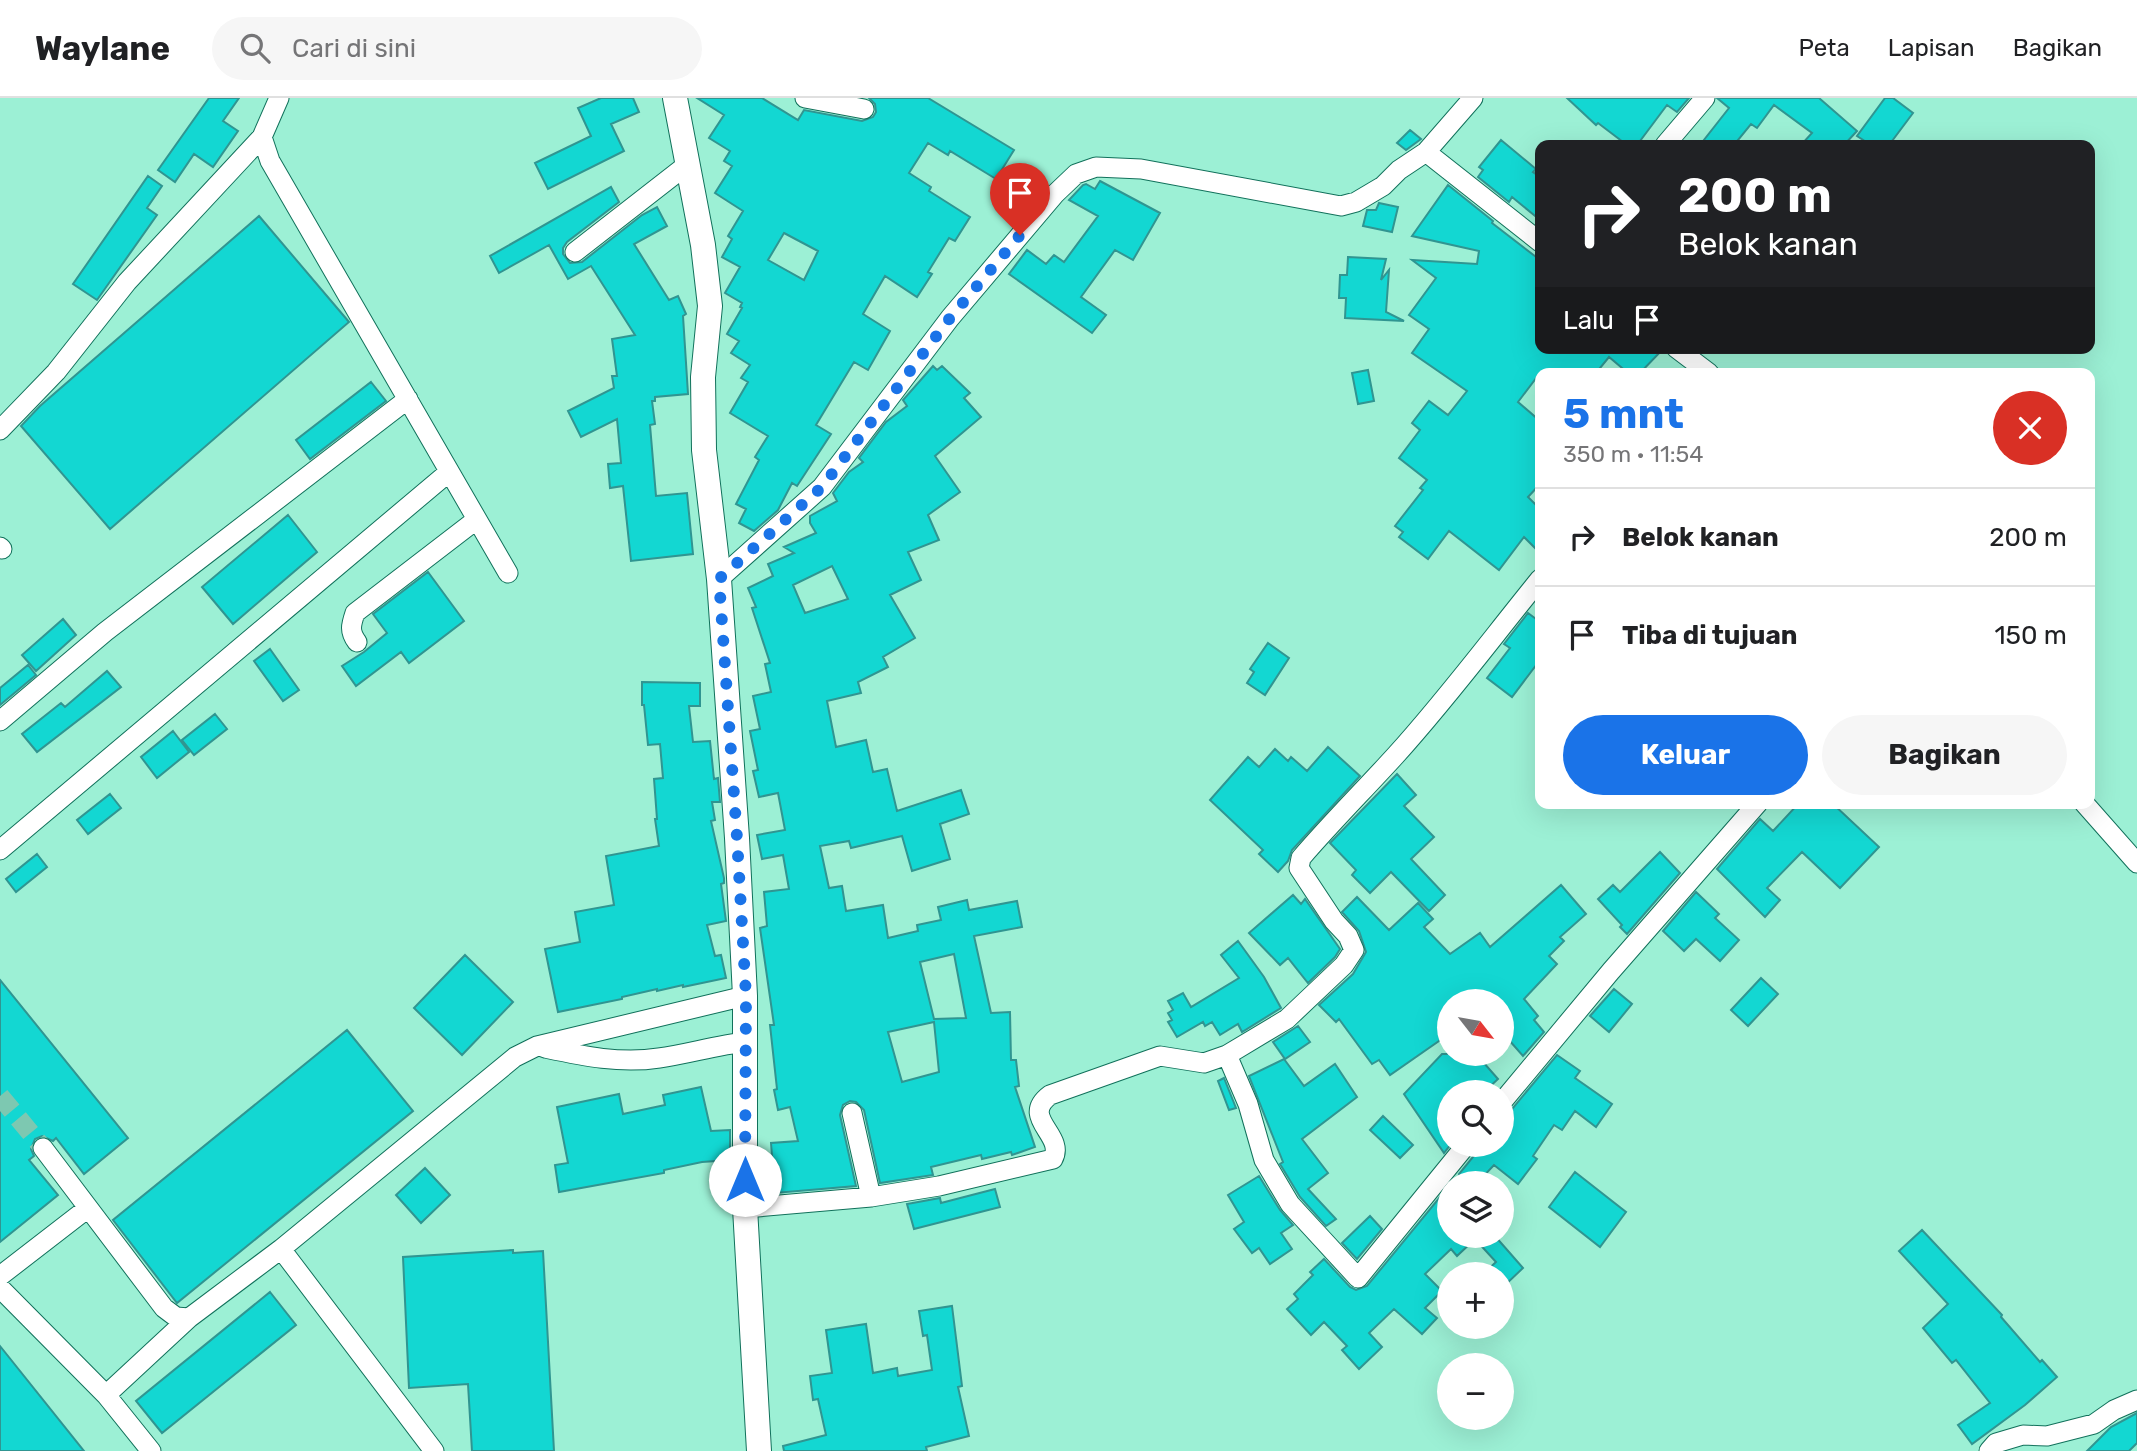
<!DOCTYPE html>
<html lang="id">
<meta charset="utf-8">
<style>
body{margin:0;font-family:Rubik,sans-serif;background:#f6f6f6;color:#202124;height:100vh;display:flex;flex-direction:column;font-size:26px;white-space:nowrap}
*{box-sizing:border-box;margin:0}
p{font-size:23px;color:#757577}
.icon{flex:none;width:38px;height:38px;fill:none;stroke:currentColor;stroke-width:2;stroke-linecap:round;stroke-linejoin:round}
.map{position:relative;flex:1;overflow:hidden}
.details{position:absolute;left:1535px;top:270px;width:560px;height:441px;display:flex;flex-direction:column;background:#fff;border-radius:14px;box-shadow:0 7px 28px #0002}
.details>*{flex:none}
.banner{position:absolute;left:1535px;top:42px;width:560px;height:214px;border-radius:14px;box-shadow:0 7px 28px #0002;background:#202124;color:#fff;overflow:hidden}
.needle{width:46px;rotate:121deg}
.tools{position:absolute;left:1437px;top:891px;display:grid;gap:14px}
.tools a{display:grid;place-items:center;width:77px;height:77px;border-radius:50%;background:#fff;box-shadow:0 7px 28px #0002;font-size:35px}
.pin{position:absolute;display:grid;place-items:center;width:60px;height:60px;color:#fff;margin:-72px -30px;border-radius:50% 50% 50% 0;rotate:-45deg;box-shadow:0 0 7px #0007}
.pin .icon{rotate:45deg}
.me{position:absolute;width:77px;margin:-38px;rotate:0deg;stroke-linejoin:round;filter:drop-shadow(0 0 5px #0008)}
.turn{display:flex;align-items:center;gap:24px;height:147px;padding:0 28px;font-size:32px}
.turn .icon{width:91px;height:91px;stroke-width:2.5}
.turn b{display:block;font-size:49px;line-height:60px}
.then{display:flex;align-items:center;height:66px;padding:0 28px;background:#0003;gap:14px;font-size:26px}
.round{display:grid;place-items:center;flex:none;width:74px;height:74px;border-radius:37px;background:#f6f6f6}
.overview{display:flex;align-items:center;justify-content:space-between;height:119px;padding:0 28px}
h1{font-size:42px;font-weight:700;line-height:52px;color:#1a73e8}
.cta{display:flex;gap:14px;margin-top:auto;padding:14px 28px}
.cta a{flex:1;height:80px;border-radius:42px;background:#1a73e8;color:#fff;font-size:28px;font-weight:700;line-height:80px;text-align:center}
.cta a+a{background:#f6f6f6;color:#202124}
ul{padding:0;list-style:none}
li{display:flex;align-items:center;gap:21px;height:98px;padding:0 28px;border-top:2px solid #e0e0e0}
li div{flex:1}
li b{display:block;font-size:26px}
li em{font-style:normal}
header{display:flex;align-items:center;gap:42px;box-sizing:border-box;height:98px;padding:0 35px;background:#fff;border-bottom:2px solid #e0e0e0}
header strong{font-size:33px}
nav{display:flex;gap:38px;margin-inline-start:auto;font-size:24px}
.search{width:490px;height:63px;background:#f6f6f6;display:flex;align-items:center;gap:18px;box-sizing:border-box;padding:0 24px;border-radius:38px;color:#757577;font-size:26px}
.map>svg:first-child{display:block}
.building{fill:#13d7d2;stroke:#309591;stroke-width:2;fill-rule:evenodd}
.lines{fill:none;stroke-linecap:round;stroke-linejoin:round}
.minor-tunnel{stroke:#7dc8b1;stroke-width:19;stroke-dasharray:19 10;stroke-linecap:butt}
.minor-casing{stroke:#11715b;stroke-width:21}
.major-casing{stroke:#11715b;stroke-width:26}
.minor{stroke:#fff;stroke-width:19}
.major{stroke:#fff;stroke-width:24}
.route{stroke:#1a73e8;stroke-width:12;stroke-dasharray:0 21.6}
</style>
<header>
<strong>Waylane</strong>
<div class="search"><svg class="icon" aria-label="search" viewBox="0 0 24 24"><circle cx="10" cy="10" r="6"/><path d="M15 15l6 6"/></svg>Cari di sini</div>
<nav><a>Peta</a><a>Lapisan</a><a>Bagikan</a></nav>
</header>
<div class="map">
<svg width="2137" height="1353" viewBox="0 0 2137 1353">
<rect width="100%" height="100%" fill="#9cf0d5"/>
<path class="building" d="M 209,0 L 239,0 L 223,23 L 238,33 L 213,69 L 194,56 L 175,84 L 158,72 Z
M 601,0 L 633,0 L 639,14 L 611,26 L 624,53 L 548,91 L 535,65 L 591,38 L 578,10 Z
M 697,0 L 762,0 L 798,22 L 804,12 L 862,23 L 873,19 L 876,14 L 875,6 L 869,0 L 928,0 L 1014,52 L 996,81 L 950,53 L 948,57 L 928,45 L 909,75 L 931,89 L 929,93 L 970,119 L 955,143 L 949,140 L 928,174 L 932,176 L 917,199 L 885,178 L 863,216 L 890,233 L 868,272 L 854,264 L 816,327 L 831,336 L 797,388 L 792,385 L 778,412 L 754,433 L 739,425 L 746,411 L 736,406 L 759,362 L 755,359 L 768,338 L 730,315 L 748,284 L 741,280 L 750,267 L 731,255 L 739,243 L 727,236 L 742,210 L 740,209 L 742,205 L 725,195 L 740,169 L 722,159 L 732,141 L 728,138 L 743,113 L 715,95 L 732,68 L 724,63 L 730,53 L 709,40 L 724,17 ZM 784,135 L 818,153 L 804,182 L 768,162 Z
M 1567,0 L 1689,0 L 1677,14 L 1667,7 L 1637,47 L 1627,47 L 1598,25 L 1596,27 Z
M 1717,0 L 1819,0 L 1857,33 L 1844,47 L 1801,47 L 1812,35 L 1774,7 L 1757,30 L 1751,26 L 1734,47 L 1700,47 L 1729,10 Z
M 1885,0 L 1893,0 L 1913,15 L 1889,47 L 1871,47 L 1857,38 Z
M 1410,32 L 1421,41 L 1406,52 L 1397,45 Z
M 1501,42 L 1536,71 L 1533,74 L 1540,79 L 1540,122 L 1512,99 L 1509,104 L 1478,79 L 1483,72 L 1479,69 Z
M 148,78 L 162,88 L 147,110 L 157,117 L 97,202 L 73,186 Z
M 1100,83 L 1160,115 L 1133,162 L 1115,152 L 1081,199 L 1106,217 L 1092,235 L 1009,176 L 1027,152 L 1046,166 L 1054,157 L 1064,164 L 1098,118 L 1069,102 L 1083,87 L 1086,86 L 1095,91 Z
M 1448,87 L 1493,123 L 1492,125 L 1540,162 L 1540,250 L 1664,250 L 1640,275 L 1628,275 L 1609,259 L 1596,275 L 1540,275 L 1518,304 L 1540,323 L 1540,386 L 1528,399 L 1540,411 L 1540,455 L 1524,439 L 1499,472 L 1449,433 L 1428,461 L 1399,439 L 1403,434 L 1395,428 L 1423,392 L 1420,390 L 1427,382 L 1399,360 L 1420,332 L 1412,325 L 1429,303 L 1448,317 L 1467,293 L 1412,255 L 1429,231 L 1409,217 L 1436,180 L 1412,162 L 1477,166 L 1479,153 L 1412,138 Z
M 611,89 L 619,104 L 567,144 L 563,150 L 563,156 L 570,165 L 582,164 L 642,117 L 657,109 L 667,128 L 634,146 L 669,202 L 678,198 L 686,216 L 683,218 L 688,296 L 655,299 L 655,303 L 652,303 L 655,326 L 650,327 L 656,398 L 687,395 L 693,456 L 631,463 L 623,388 L 610,390 L 608,366 L 621,365 L 617,321 L 581,339 L 568,313 L 614,290 L 612,278 L 617,278 L 612,241 L 635,237 L 591,168 L 568,181 L 549,147 L 499,175 L 490,158 Z
M 1379,105 L 1398,109 L 1392,134 L 1363,128 L 1367,112 L 1376,112 Z
M 259,118 L 349,224 L 110,431 L 21,328 L 40,308 Z
M 1348,159 L 1386,161 L 1381,182 L 1389,172 L 1386,214 L 1404,223 L 1345,220 L 1346,200 L 1339,200 L 1340,177 L 1347,177 Z
M 933,268 L 937,272 L 942,268 L 970,295 L 964,300 L 981,319 L 935,358 L 960,394 L 928,417 L 939,442 L 908,454 L 921,482 L 890,497 L 915,540 L 883,559 L 888,569 L 858,584 L 861,595 L 827,603 L 836,649 L 866,642 L 873,674 L 887,671 L 897,713 L 961,692 L 969,716 L 940,726 L 950,761 L 912,773 L 902,738 L 851,750 L 849,743 L 820,748 L 829,790 L 842,788 L 846,813 L 883,807 L 888,840 L 918,833 L 917,827 L 941,822 L 938,809 L 967,802 L 969,812 L 1017,803 L 1022,829 L 974,838 L 991,915 L 1010,914 L 1011,962 L 1016,962 L 1019,988 L 1015,989 L 1035,1049 L 1012,1057 L 1011,1054 L 982,1061 L 981,1057 L 931,1069 L 933,1077 L 880,1085 L 864,1012 L 856,1004 L 850,1003 L 843,1007 L 840,1017 L 856,1088 L 775,1095 L 771,1045 L 798,1043 L 790,1009 L 778,1012 L 774,992 L 777,991 L 770,927 L 774,927 L 760,830 L 767,828 L 764,794 L 789,791 L 783,757 L 762,761 L 757,737 L 785,732 L 778,695 L 759,699 L 753,673 L 758,672 L 750,633 L 760,631 L 753,598 L 771,594 L 765,566 L 770,565 L 752,510 L 756,509 L 748,490 L 773,478 L 768,466 L 794,455 L 784,449 L 816,435 L 810,425 L 810,418 L 837,403 L 833,395 L 849,374 L 863,364 L 859,360 L 886,324 L 907,308 L 903,302 ZM 832,468 L 848,501 L 805,515 L 793,487 ZM 954,856 L 966,920 L 934,921 L 920,864 ZM 934,924 L 939,974 L 902,984 L 888,934 Z
M 1368,272 L 1374,303 L 1358,306 L 1352,275 Z
M 371,284 L 386,303 L 310,361 L 296,342 Z
M 288,417 L 317,454 L 233,526 L 202,489 Z
M 428,474 L 464,523 L 409,565 L 401,554 L 356,588 L 342,568 L 364,554 L 387,535 L 373,516 Z
M 1528,515 L 1540,524 L 1540,562 L 1512,599 L 1487,580 L 1510,550 L 1504,546 Z
M 63,521 L 76,537 L 36,573 L 22,557 Z
M 1268,545 L 1289,560 L 1265,597 L 1247,585 L 1254,574 L 1250,571 Z
M 270,551 L 299,592 L 283,603 L 254,563 Z
M 28,567 L 36,577 L 0,607 L 0,590 Z
M 107,573 L 121,589 L 37,654 L 22,636 L 61,605 L 65,609 Z
M 642,584 L 700,585 L 700,608 L 689,608 L 693,644 L 710,643 L 714,681 L 718,680 L 720,704 L 712,704 L 715,722 L 711,723 L 724,780 L 724,785 L 721,786 L 726,823 L 707,827 L 715,858 L 721,857 L 726,880 L 683,889 L 683,887 L 657,893 L 657,891 L 622,899 L 622,901 L 558,914 L 545,851 L 580,844 L 575,814 L 614,807 L 606,758 L 659,748 L 655,721 L 657,721 L 654,681 L 663,680 L 660,646 L 648,647 L 644,607 L 642,607 Z
M 215,616 L 227,631 L 194,657 L 182,642 Z
M 173,633 L 189,654 L 157,680 L 141,659 Z
M 1328,649 L 1360,678 L 1292,752 L 1288,763 L 1278,774 L 1259,756 L 1263,752 L 1210,702 L 1248,659 L 1259,669 L 1275,651 L 1288,663 L 1291,659 L 1307,673 Z
M 1397,676 L 1416,697 L 1404,708 L 1434,739 L 1411,761 L 1445,797 L 1429,813 L 1391,774 L 1370,795 L 1352,777 L 1356,772 L 1330,745 Z
M 110,696 L 121,710 L 88,736 L 77,722 Z
M 1799,705 L 1832,705 L 1879,749 L 1840,790 L 1802,754 L 1767,790 L 1780,802 L 1765,819 L 1717,771 L 1760,721 L 1773,733 Z
M 1660,754 L 1680,775 L 1627,836 L 1620,829 L 1622,827 L 1598,801 L 1613,787 L 1620,794 Z
M 37,756 L 47,769 L 16,794 L 6,781 Z
M 1561,787 L 1586,816 L 1560,839 L 1564,843 L 1549,858 L 1557,866 L 1524,901 L 1538,918 L 1534,922 L 1544,934 L 1523,958 L 1509,942 L 1502,949 L 1502,903 L 1449,903 L 1449,936 L 1390,977 L 1379,962 L 1372,966 L 1339,921 L 1336,924 L 1319,907 L 1353,876 L 1366,854 L 1359,833 L 1342,814 L 1357,799 L 1389,832 L 1418,805 L 1433,821 L 1424,829 L 1450,856 L 1480,835 L 1490,849 Z
M 1696,794 L 1719,816 L 1715,820 L 1739,842 L 1720,863 L 1696,841 L 1684,853 L 1663,833 Z
M 1293,797 L 1301,806 L 1305,801 L 1340,851 L 1335,859 L 1308,885 L 1288,860 L 1280,867 L 1249,835 Z
M 1238,843 L 1264,879 L 1281,910 L 1242,934 L 1238,926 L 1220,937 L 1212,924 L 1205,928 L 1203,924 L 1177,939 L 1168,924 L 1172,922 L 1168,915 L 1173,912 L 1168,903 L 1183,895 L 1191,909 L 1239,880 L 1221,857 Z
M 465,857 L 513,904 L 462,957 L 414,910 Z
M 1761,880 L 1778,896 L 1748,928 L 1731,912 Z
M 0,882 L 128,1040 L 84,1076 L 56,1040 L 53,1043 L 42,1038 L 35,1041 L 31,1051 L 34,1058 L 29,1062 L 58,1097 L 0,1144 Z
M 1614,891 L 1632,906 L 1609,934 L 1590,918 Z
M 1298,928 L 1310,944 L 1285,961 L 1273,944 Z
M 347,932 L 413,1013 L 177,1205 L 113,1122 Z
M 1442,956 L 1494,956 L 1483,964 L 1498,981 L 1484,994 L 1477,987 L 1469,994 L 1449,994 L 1449,1046 L 1451,1046 L 1444,1055 L 1404,996 Z
M 1557,957 L 1580,973 L 1575,980 L 1612,1006 L 1596,1029 L 1575,1013 L 1562,1032 L 1554,1027 L 1533,1058 L 1537,1061 L 1518,1086 L 1494,1067 L 1477,1085 L 1465,1085 L 1459,1076 L 1477,1054 L 1479,1046 L 1502,1046 L 1502,1023 Z
M 1284,961 L 1304,988 L 1335,966 L 1357,999 L 1302,1041 L 1328,1075 L 1308,1091 L 1336,1121 L 1326,1128 L 1300,1099 L 1280,1066 L 1283,1064 L 1249,978 Z
M 1224,980 L 1236,1010 L 1229,1012 L 1218,983 Z
M 701,989 L 711,1033 L 730,1032 L 730,1062 L 702,1064 L 664,1072 L 664,1075 L 559,1094 L 555,1067 L 568,1065 L 557,1009 L 619,996 L 623,1016 L 665,1007 L 663,997 Z
M 1383,1018 L 1413,1047 L 1400,1060 L 1370,1032 Z
M 425,1070 L 450,1097 L 421,1125 L 396,1097 Z
M 1575,1074 L 1626,1114 L 1600,1149 L 1549,1109 Z
M 1259,1078 L 1280,1112 L 1293,1127 L 1281,1135 L 1292,1151 L 1270,1166 L 1259,1150 L 1252,1155 L 1234,1131 L 1244,1124 L 1228,1097 Z
M 1449,1088 L 1449,1138 L 1495,1138 L 1523,1170 L 1502,1190 L 1502,1176 L 1483,1176 L 1496,1164 L 1475,1141 L 1457,1158 L 1451,1151 L 1425,1176 L 1442,1193 L 1425,1210 L 1437,1220 L 1422,1236 L 1394,1211 L 1369,1235 L 1382,1249 L 1359,1271 L 1342,1252 L 1347,1248 L 1324,1224 L 1311,1237 L 1287,1211 L 1298,1201 L 1294,1196 L 1313,1177 L 1310,1174 L 1324,1161 L 1350,1189 L 1356,1192 L 1367,1188 Z
M 995,1091 L 1000,1109 L 914,1131 L 907,1106 L 940,1100 L 941,1105 Z
M 1370,1118 L 1382,1131 L 1357,1161 L 1342,1145 Z
M 1922,1132 L 2002,1217 L 2001,1219 L 2040,1264 L 2042,1262 L 2057,1279 L 2025,1307 L 1972,1346 L 1958,1327 L 1990,1305 L 1956,1262 L 1952,1265 L 1923,1230 L 1948,1206 L 1899,1153 Z
M 513,1152 L 513,1155 L 543,1153 L 554,1353 L 472,1353 L 468,1286 L 409,1290 L 403,1159 Z
M 270,1194 L 296,1227 L 162,1335 L 136,1303 Z
M 952,1208 L 962,1288 L 958,1289 L 969,1338 L 926,1349 L 927,1353 L 784,1353 L 783,1348 L 826,1337 L 818,1301 L 813,1302 L 810,1278 L 832,1275 L 826,1232 L 866,1226 L 873,1275 L 897,1270 L 898,1278 L 932,1272 L 927,1237 L 923,1238 L 919,1213 Z
M 0,1248 L 84,1353 L 0,1353 Z
M 2137,1315 L 2137,1345 L 2129,1353 L 2087,1353 L 2111,1329 Z"/>
<g class="lines">
<path class="minor-tunnel" d="M 0,998 L 43,1050"/>
<defs>
<path id="minor" d="M 279,0 L 262,39 L 270,63 L 508,475
M 805,0 L 864,11
M 1665,47 L 1705,0
M 1426,54 L 1540,144
M 575,154 L 688,66
M 1676,250 L 1709,275
M 0,332 L 56,274 L 127,184 L 262,39
M 0,449 L 2,451
M 719,481 L 822,389 L 950,220 L 1055,96 L 1076,76 L 1096,69 L 1141,71 L 1341,108 L 1356,104 L 1383,88 L 1399,72 L 1426,54 L 1473,0
M 357,544 C 349,533 351,527 355,515 L 476,422
M 0,623 L 105,534 L 408,301
M 2084,705 L 2137,765
M 0,752 L 449,374
M 545,950 C 583,958 620,966 659,960 C 688,956 717,947 746,944
M 1227,957 L 1248,1006 L 1264,1062 L 1290,1106 L 1358,1180 L 1467,1046
M 1502,1004 L 1611,873 L 1758,705
M 852,1015 L 871,1099
M 43,1050 L 164,1210 L 176,1219 L 189,1220 L 281,1151 L 515,959 L 537,948 L 745,898
M 745,1110 L 871,1099 L 939,1088 L 1053,1061 C 1066,1037 1019,1020 1050,997 L 1160,958 L 1204,965 L 1227,957 L 1287,921 L 1344,867 L 1354,852 L 1348,838 L 1334,823 L 1299,770 L 1301,760 C 1331,725 1364,692 1395,658 C 1446,602 1492,540 1540,481
M 281,1151 L 434,1353
M 0,1178 L 88,1110
M 0,1190 L 106,1297 L 151,1353
M 106,1297 L 189,1220
M 1989,1353 L 1996,1345 L 2023,1337 L 2047,1338 L 2094,1326 L 2114,1312 L 2137,1302"/>
<path id="major" d="M 675,0 L 703,147 L 710,208 L 703,279 L 704,352 L 719,481 L 737,740 L 745,898 L 745,1110 L 759,1353"/>
</defs>
<use href="#minor" class="minor-casing"/>
<use href="#major" class="major-casing"/>
<use href="#minor" class="minor"/>
<use href="#major" class="major"/>
</g>
<g class="lines">
<path class="route" d="M 745,1082 L 746,898 L 737,740 L 719,481 L 822,389 L 950,220 L 1020,137"/>
</g>
</svg>
<div class="tools">
<a><svg class="needle" viewBox="-14 -14 28 28"><path d="M0-13l5 13h-10z" fill="#e53935"/><path d="M0 13l5-13h-10z" fill="#757577"/></svg></a>
<a><svg class="icon" aria-label="search" viewBox="0 0 24 24"><circle cx="10" cy="10" r="6"/><path d="M15 15l6 6"/></svg></a>
<a><svg class="icon" aria-label="layers" viewBox="0 0 24 24"><path d="M12 4l9 5-9 5-9-5zM3 14l9 5 9-5"/></svg></a>
<a>+</a>
<a>−</a>
</div>
<div class="pin" style="left:1020px;top:137px;background:#d93025"><svg class="icon" aria-label="arrive" viewBox="0 0 24 24"><path d="M6 21V4h12l-3 4 3 4H6"/></svg></div>
<svg class="me" style="left:745px;top:1082px" viewBox="-20 -20 40 40"><circle r="19" fill="#fff"/><path d="M0-13L10 11 0 6-10 11z" fill="#1a73e8"/></svg>
<div class="banner">
<div class="turn"><svg class="icon" aria-label="right" viewBox="0 0 24 24"><path d="M7 20v-9h11M14 6l5 5-5 5"/></svg><div><b>200 m</b>Belok kanan</div></div>
<div class="then">Lalu<svg class="icon" aria-label="arrive" viewBox="0 0 24 24"><path d="M6 21V4h12l-3 4 3 4H6"/></svg></div>
</div>
<section class="details">
<div class="overview"><div><h1>5 mnt</h1><p>350 m · 11:54</p></div><a class="round" style="background:#d93025;color:#fff"><svg class="icon" aria-label="close" viewBox="0 0 24 24"><path d="M6 6l12 12M18 6L6 18"/></svg></a></div>
<ul>
<li><svg class="icon" aria-label="right" viewBox="0 0 24 24"><path d="M7 20v-9h11M14 6l5 5-5 5"/></svg><div><b>Belok kanan</b></div><em>200 m</em></li>
<li><svg class="icon" aria-label="arrive" viewBox="0 0 24 24"><path d="M6 21V4h12l-3 4 3 4H6"/></svg><div><b>Tiba di tujuan</b></div><em>150 m</em></li>
</ul>
<div class="cta"><a>Keluar</a><a>Bagikan</a></div>
</section>
</div>
